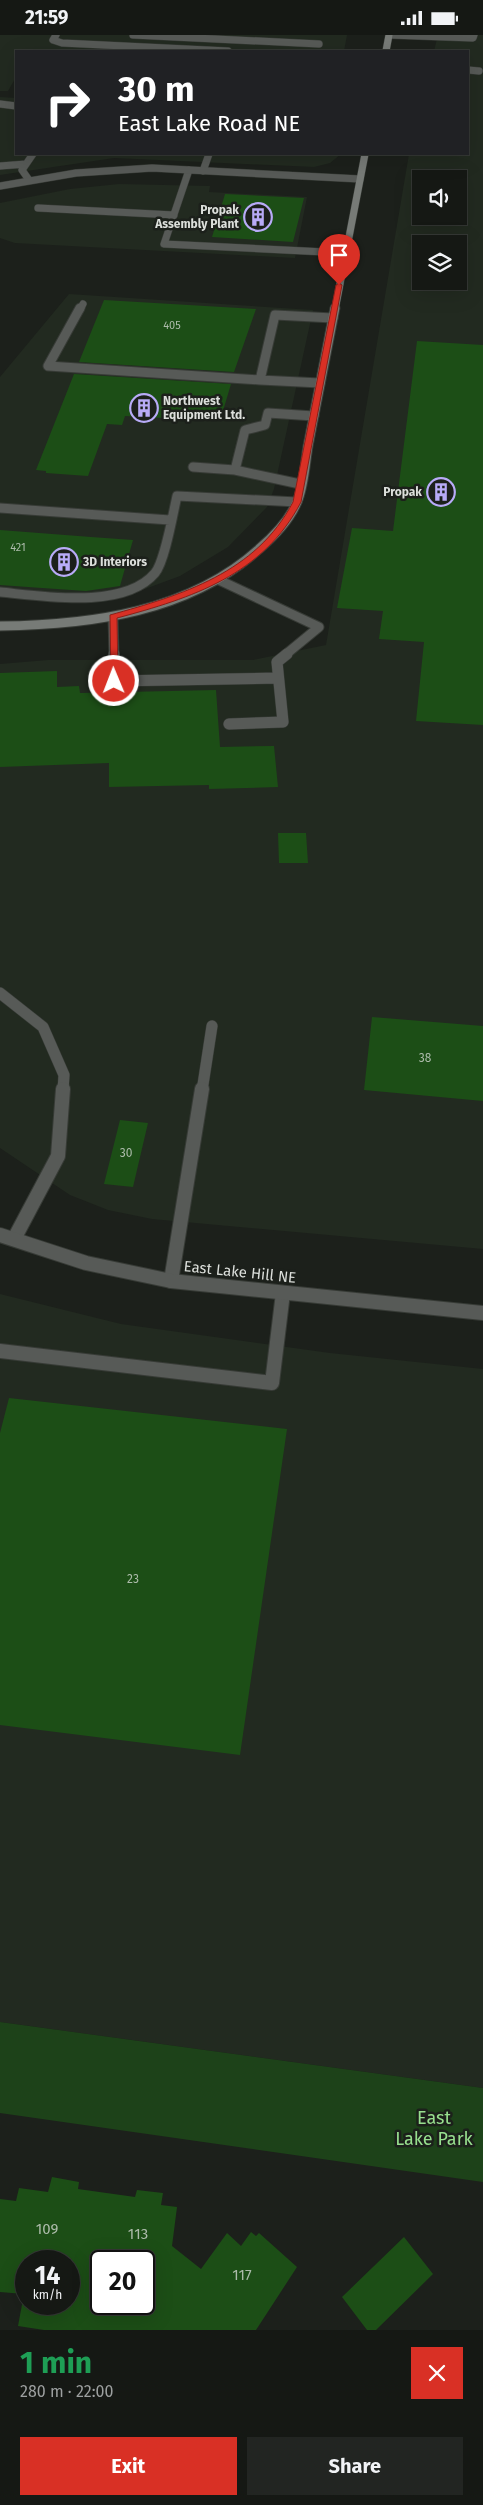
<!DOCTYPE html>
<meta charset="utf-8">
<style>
body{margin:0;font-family:"Fira Sans",sans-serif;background:#222522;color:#f1f3f6;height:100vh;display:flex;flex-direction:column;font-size:19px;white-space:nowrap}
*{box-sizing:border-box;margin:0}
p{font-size:16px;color:#9da0a0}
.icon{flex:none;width:28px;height:28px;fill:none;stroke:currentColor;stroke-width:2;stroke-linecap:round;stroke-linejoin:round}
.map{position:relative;height:2295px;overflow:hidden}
.drawer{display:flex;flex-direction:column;background:#151814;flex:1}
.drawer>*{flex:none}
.top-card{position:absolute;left:15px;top:15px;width:454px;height:105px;border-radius:0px;box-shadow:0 5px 20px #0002,0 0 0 1px #343734;background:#202124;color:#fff;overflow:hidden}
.controls{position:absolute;left:412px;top:135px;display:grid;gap:10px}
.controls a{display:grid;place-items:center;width:55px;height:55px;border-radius:0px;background:#151814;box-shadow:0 5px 20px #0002,0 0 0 1px #343734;font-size:25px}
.speed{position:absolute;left:15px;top:2215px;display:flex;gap:10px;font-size:25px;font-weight:700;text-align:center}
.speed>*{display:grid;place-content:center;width:65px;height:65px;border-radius:50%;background:#151814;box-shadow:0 5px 20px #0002,0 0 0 1px #343734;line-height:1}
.speed small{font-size:12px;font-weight:400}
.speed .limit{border:2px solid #111;border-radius:8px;background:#fff;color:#111}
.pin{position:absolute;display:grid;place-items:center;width:42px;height:42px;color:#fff;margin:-51px -21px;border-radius:50% 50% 50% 0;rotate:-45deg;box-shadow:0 0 5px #0007}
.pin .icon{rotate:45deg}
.me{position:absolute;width:55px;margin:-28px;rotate:359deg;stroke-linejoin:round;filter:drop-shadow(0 0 4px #0008)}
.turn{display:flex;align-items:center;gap:18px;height:105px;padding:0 20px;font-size:22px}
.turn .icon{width:65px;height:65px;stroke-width:2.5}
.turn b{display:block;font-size:35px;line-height:42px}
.round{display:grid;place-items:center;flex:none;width:52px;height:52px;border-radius:0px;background:#222522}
.overview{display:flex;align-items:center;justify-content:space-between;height:85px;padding:0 20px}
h1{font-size:30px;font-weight:700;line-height:38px;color:#1e9e55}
.button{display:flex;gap:10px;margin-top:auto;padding:10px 20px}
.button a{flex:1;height:58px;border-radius:0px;background:#d93025;color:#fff;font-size:20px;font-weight:700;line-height:58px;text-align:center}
.button a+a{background:#222522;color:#f1f3f6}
.status{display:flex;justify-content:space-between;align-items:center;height:35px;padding:0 25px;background:#151814;direction:ltr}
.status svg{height:14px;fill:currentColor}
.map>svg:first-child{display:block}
.built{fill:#222a20;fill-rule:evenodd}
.green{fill:#1d4219}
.building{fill:#1c4e16;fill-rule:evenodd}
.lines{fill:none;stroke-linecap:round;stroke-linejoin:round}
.lane-far3-casing{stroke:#373b36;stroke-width:8}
.lane-far2-casing{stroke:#373b36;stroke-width:11}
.lane-far1-casing{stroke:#373b36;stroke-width:12}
.lane-casing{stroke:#373b36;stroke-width:16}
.street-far1-casing{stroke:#373b36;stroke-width:8}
.street-casing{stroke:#373b36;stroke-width:16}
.secondary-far1-casing{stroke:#373b36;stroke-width:8}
.secondary-casing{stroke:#373b36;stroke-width:11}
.lane-far3{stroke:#575a57;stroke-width:7}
.lane-far2{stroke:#575a57;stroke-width:9}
.lane-far1{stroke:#575a57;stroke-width:11}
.lane{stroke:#575a57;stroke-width:14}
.street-far1{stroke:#575a57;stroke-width:7}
.street{stroke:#575a57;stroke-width:14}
.secondary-far1{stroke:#777b77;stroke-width:7}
.secondary{stroke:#777b77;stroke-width:9}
.route{fill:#d93025;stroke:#8d1f18}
.labels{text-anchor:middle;stroke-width:5;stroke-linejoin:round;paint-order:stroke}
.far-number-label{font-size:11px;fill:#acbbaa}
.far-poi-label{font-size:12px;font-weight:bold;fill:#dcdfdb;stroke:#1c201b;text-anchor:end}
.number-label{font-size:12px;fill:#acbbaa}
.street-label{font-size:15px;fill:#dcdfdb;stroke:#1c201b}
.near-number-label{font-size:15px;fill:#acbbaa}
.near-park-label{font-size:18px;fill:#97df8e;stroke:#1c201b}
</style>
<div class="status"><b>21:59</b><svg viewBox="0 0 49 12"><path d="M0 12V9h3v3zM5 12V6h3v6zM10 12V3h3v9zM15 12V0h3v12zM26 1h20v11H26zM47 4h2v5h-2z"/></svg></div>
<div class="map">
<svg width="483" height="2295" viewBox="0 0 483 2295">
<rect width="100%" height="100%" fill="#1c201b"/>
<path class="built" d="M 0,0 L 347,0 L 344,16 L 16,16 L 16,42 L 8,56 L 0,56 Z
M 438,0 L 483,0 L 483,1214 L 152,1184 L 108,1175 L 70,1160 L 0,1113 L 0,629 L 48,625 L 253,625 L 326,610 L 409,119 L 468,119 L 468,16 L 434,16 ZM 421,144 L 459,144 L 459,181 L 421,181 ZM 421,209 L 459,209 L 459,246 L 421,246 Z
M 0,62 L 16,63 L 16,119 L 341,119 L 330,128 L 314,132 L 114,123 L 0,140 Z
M 119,149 L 210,151 L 209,157 L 307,162 L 295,223 L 15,208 L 0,203 L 0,168 L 70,154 Z
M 69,259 L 313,275 L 274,454 L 267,472 L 228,512 L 180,541 L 126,561 L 85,568 L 0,562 L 0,342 Z
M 0,1259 L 121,1289 L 330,1318 L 483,1334 L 483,2053 L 0,1987 Z"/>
<path class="green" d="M 0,1987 L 483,2053 L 483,2147 L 0,2078 Z"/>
<path class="building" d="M 225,159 L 304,163 L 293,207 L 212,202 Z
M 104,265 L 256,274 L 234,337 L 79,327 Z
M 417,306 L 483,310 L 483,690 L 416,686 L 424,607 L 379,604 L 383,576 L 337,573 L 352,493 L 393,496 Z
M 74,339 L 231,349 L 220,386 L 125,381 L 122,390 L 107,389 L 88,441 L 46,438 L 46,436 L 36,435 Z
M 0,495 L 91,502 L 133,505 L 120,551 L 86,556 L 42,553 L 0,550 Z
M 57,636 L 57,652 L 79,651 L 80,658 L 216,655 L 220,712 L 274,711 L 278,752 L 209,754 L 209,750 L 109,752 L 109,728 L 0,732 L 0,638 Z
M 278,798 L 306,798 L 308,828 L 279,828 Z
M 372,982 L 483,991 L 483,1066 L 364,1055 Z
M 120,1085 L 148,1088 L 133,1152 L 104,1149 Z
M 9,1363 L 287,1394 L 240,1720 L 0,1690 L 0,1398 Z
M 52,2142 L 79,2147 L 78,2154 L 135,2162 L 137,2155 L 163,2158 L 161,2170 L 177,2172 L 172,2211 L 201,2234 L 227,2198 L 241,2211 L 251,2197 L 256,2201 L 259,2198 L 297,2232 L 256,2295 L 44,2295 L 18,2291 L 24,2259 L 0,2257 L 0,2164 L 16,2166 L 19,2153 L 48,2157 ZM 26,2226 L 69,2226 L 69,2269 L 26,2269 ZM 101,2226 L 144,2226 L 144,2269 L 101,2269 Z
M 404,2202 L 433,2239 L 376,2295 L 367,2295 L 342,2262 Z"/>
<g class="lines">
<defs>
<path id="lane-far3" d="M 56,0 L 53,5 L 62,8 L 228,16
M 133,0 L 319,9
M 390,0 L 473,3 L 474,0
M 468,35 L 479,36
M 0,69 L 16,71
M 0,131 L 26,129
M 189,135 L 164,209 L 345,218
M 203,136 L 209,119
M 29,145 L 22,135 L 33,119
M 38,173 L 174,180
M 80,275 L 83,269"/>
<path id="lane-far2" d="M 80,273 L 48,331 L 260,345
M 320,348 L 260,345 L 275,280 L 333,283
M 193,432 L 235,435 L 300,449
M 235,435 L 245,395 L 265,390 L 268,378 L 314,381
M 0,473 L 170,485
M 219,545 L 319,592 L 285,620
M 0,557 C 42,561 124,575 155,538 C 165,526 173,478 177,461 L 297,467
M 113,582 L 114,620"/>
<path id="lane-far1" d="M 114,619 L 114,646 L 278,643
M 229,689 L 283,687 L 277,627 L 287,619
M 0,958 L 43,992 L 64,1040 L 63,1056
M 202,1056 L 212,991"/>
<path id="lane" d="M 14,1204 L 58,1121 L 63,1054
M 171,1246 L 202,1054
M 0,1316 L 272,1348 L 283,1258"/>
<path id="street-far1" d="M 0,151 L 76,138 L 152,133 L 360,144"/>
<path id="street" d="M 0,1200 L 86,1228 L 171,1246 L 483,1278"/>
<path id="secondary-far1" d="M 386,16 L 389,0
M 335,275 L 365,119"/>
<path id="secondary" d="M 0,591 C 91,590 189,577 259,514 C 273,502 290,484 297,467 C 304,451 305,429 308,411 C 317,365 326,319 335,273"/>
</defs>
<use href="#lane-far3" class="lane-far3-casing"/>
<use href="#lane-far2" class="lane-far2-casing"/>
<use href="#lane-far1" class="lane-far1-casing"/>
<use href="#lane" class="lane-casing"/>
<use href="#street-far1" class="street-far1-casing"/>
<use href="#street" class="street-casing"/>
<use href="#secondary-far1" class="secondary-far1-casing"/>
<use href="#secondary" class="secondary-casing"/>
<use href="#lane-far3" class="lane-far3"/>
<use href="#lane-far2" class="lane-far2"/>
<use href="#lane-far1" class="lane-far1"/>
<use href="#lane" class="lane"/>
<use href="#street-far1" class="street-far1"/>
<use href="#street" class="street"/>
<use href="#secondary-far1" class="secondary-far1"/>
<use href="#secondary" class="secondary"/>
</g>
<path class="route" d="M 339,248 L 342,250 L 301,467 C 263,540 192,563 117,583 L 118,646 L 111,648 L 110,580 C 182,560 256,538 293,467 L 336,250 Z"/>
<defs>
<symbol id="building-ring" viewBox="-11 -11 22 22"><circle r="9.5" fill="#1c201b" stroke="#b8abf7" stroke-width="1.5"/><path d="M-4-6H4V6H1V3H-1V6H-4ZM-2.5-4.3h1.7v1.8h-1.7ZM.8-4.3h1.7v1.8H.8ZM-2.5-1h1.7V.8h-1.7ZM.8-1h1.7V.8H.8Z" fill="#b8abf7"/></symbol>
</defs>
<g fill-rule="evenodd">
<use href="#building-ring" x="242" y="166" width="32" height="32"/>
<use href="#building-ring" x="128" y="357" width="32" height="32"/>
<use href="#building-ring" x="425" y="441" width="32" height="32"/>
<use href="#building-ring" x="48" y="511" width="32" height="32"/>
</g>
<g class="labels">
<g class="far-number-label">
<text x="172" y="294">405</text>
<text x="18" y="516">421</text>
</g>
<g class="far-poi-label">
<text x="239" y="179">Propak<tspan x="239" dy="14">Assembly Plant</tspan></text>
<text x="163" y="370" text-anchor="start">Northwest<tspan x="163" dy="14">Equipment Ltd.</tspan></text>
<text x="422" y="461">Propak</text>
<text x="83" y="531" text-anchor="start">3D Interiors</text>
</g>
<g class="number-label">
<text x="425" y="1027">38</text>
<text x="126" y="1122">30</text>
<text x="133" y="1548">23</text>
</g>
<g class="street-label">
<text transform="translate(240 1237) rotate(6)" y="5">East Lake Hill NE</text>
</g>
<g class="near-number-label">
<text x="47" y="2199">109</text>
<text x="138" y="2204">113</text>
<text x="242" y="2245">117</text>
</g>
<g class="near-park-label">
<text x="434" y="2089">East<tspan x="434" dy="21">Lake Park</tspan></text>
</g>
</g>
</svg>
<div class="controls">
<a><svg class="icon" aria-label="sound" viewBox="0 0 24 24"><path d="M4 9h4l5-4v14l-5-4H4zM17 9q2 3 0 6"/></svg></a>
<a><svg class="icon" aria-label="layers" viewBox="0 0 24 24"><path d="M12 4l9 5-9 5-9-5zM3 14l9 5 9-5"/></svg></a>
</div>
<div class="speed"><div>14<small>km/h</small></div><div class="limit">20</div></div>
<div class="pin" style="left:339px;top:250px;background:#d93025"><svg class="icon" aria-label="arrive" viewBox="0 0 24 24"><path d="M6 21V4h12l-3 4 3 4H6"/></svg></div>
<svg class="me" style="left:114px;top:646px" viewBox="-20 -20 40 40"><circle r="17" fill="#d93025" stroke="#fff" stroke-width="3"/><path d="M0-11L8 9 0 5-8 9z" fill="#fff"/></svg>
<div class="top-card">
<div class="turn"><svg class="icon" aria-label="right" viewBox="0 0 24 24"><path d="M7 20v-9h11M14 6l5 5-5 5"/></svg><div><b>30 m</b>East Lake Road NE</div></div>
</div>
</div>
<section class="drawer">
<div class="overview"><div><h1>1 min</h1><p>280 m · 22:00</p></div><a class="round" style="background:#d93025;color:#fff"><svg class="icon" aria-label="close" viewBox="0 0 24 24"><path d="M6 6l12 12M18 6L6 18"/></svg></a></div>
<div class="button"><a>Exit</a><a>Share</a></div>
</section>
